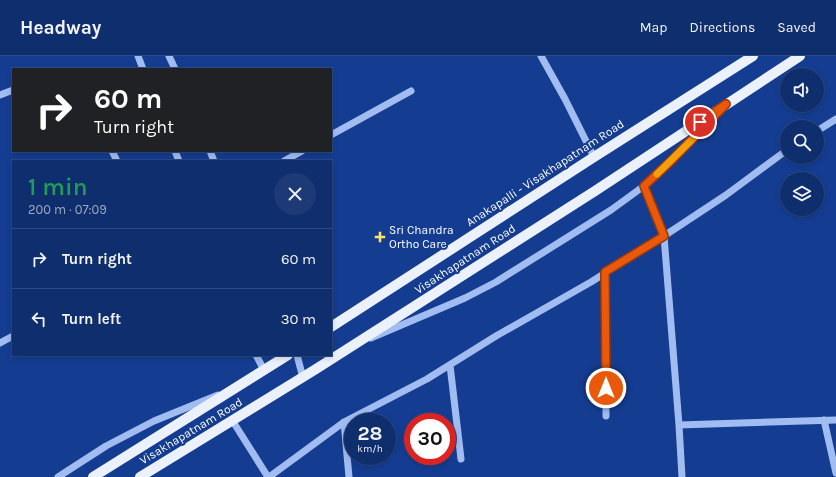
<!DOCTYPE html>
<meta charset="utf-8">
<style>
body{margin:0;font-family:Karla,sans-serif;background:#1d3a76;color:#f1f3f6;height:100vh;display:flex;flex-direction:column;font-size:15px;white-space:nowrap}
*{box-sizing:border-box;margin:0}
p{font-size:13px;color:#9ba8c2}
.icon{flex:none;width:22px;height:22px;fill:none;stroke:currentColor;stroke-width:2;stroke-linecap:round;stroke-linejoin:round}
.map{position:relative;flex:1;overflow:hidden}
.side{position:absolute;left:12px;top:104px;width:320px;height:196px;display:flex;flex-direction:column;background:#0f2e6e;border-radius:0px;box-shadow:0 2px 6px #0003,0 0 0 1px #2f4a81}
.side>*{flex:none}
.top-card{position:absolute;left:12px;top:12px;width:320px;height:84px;border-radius:0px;box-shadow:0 2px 6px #0003,0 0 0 1px #2f4a81;background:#202124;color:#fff;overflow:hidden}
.controls{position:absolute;left:780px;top:12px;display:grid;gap:8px}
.controls a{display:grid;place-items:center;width:44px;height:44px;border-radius:50%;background:#0f2e6e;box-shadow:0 2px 6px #0003,0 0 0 1px #2f4a81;font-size:20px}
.speed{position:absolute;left:344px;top:357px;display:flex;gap:8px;font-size:20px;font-weight:700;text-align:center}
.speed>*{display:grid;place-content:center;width:52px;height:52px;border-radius:50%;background:#0f2e6e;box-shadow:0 2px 6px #0003,0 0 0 1px #2f4a81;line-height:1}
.speed small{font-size:10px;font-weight:400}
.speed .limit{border:6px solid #d22;background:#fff;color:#111}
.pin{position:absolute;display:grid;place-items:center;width:34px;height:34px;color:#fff;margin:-17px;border:2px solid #fff;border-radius:50%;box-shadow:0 1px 4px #0007}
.me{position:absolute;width:44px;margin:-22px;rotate:0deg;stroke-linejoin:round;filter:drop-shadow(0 0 3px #0008)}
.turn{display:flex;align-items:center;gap:14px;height:84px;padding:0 16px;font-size:18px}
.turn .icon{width:52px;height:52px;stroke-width:2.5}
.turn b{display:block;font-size:28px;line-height:34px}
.round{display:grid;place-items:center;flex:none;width:42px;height:42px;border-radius:21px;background:#1d3a76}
.head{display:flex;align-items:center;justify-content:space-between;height:68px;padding:0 16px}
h1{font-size:24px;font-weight:600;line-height:30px;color:#1e9e55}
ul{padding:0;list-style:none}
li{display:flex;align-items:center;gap:12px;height:60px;padding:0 16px;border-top:1px solid #2f4a81}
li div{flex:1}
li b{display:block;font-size:15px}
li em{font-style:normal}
header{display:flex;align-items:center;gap:24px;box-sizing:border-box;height:56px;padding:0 20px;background:#0f2e6e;border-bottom:1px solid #2f4a81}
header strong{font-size:19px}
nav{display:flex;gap:22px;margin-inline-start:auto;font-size:14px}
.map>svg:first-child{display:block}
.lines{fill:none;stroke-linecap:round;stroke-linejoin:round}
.minor{stroke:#a1bcf1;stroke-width:7}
.major{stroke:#ecf1ff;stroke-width:10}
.route-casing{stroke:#983908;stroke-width:10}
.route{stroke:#ea580c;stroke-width:7}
.slow{stroke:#f59e0b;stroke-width:7}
.poi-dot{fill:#ffe362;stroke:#143d92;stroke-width:1.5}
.labels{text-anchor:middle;stroke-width:4;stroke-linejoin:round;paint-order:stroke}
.street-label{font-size:12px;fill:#fff;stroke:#143d92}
.poi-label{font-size:12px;fill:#fff;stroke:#143d92;text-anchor:start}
</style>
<header>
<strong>Headway</strong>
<nav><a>Map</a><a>Directions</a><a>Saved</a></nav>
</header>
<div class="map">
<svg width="836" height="421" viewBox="0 0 836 421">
<rect width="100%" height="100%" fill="#143d92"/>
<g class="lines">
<path class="minor" d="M 138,0 L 143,13
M 169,0 L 175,13
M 541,0 L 565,43 L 594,101
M 0,39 L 13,34
M 817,75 L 836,63
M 331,79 L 411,35
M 112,95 L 117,105
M 175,95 L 179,105
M 210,95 L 214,105
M 284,105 L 302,95
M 644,130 L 664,180 L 679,369
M 605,216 L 606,360
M 371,282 L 465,242 L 496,226 L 611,154 L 644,130 L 671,105 L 716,60
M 0,287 L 13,280
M 256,299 L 264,314
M 297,299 L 303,322
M 450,309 L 461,403
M 232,364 L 268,421
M 824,364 L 836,417
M 344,366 L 349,421
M 58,421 L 106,390 L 154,365 L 218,339
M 269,421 L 344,366 L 427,323 L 496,280 L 591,226 L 664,180 L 726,139 L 787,94
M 682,421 L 679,369 L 836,364"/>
<path class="major" d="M 331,271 L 594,101 L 753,0
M 93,421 L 288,299
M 140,421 L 316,313 L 595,135 L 800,0"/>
</g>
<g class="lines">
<defs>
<path id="route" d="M 606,332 L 605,216 L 664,180 L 644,130 L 671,105 L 726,48 L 700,66"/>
</defs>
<use href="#route" class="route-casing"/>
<use href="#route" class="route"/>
<path class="slow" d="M 657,118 L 712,64"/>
</g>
<path class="poi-dot" d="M378 175h4v4h4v4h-4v4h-4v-4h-4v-4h4z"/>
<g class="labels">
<g class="street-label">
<text transform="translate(545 117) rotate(-33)" y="4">Anakapalli - Visakhapatnam Road</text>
<text transform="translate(465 203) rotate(-33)" y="4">Visakhapatnam Road</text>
<text transform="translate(191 375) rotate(-31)" y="4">Visakhapatnam Road</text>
</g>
<g class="poi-label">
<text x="389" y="178">Sri Chandra<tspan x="389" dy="14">Ortho Care</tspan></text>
</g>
</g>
</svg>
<div class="controls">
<a><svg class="icon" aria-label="sound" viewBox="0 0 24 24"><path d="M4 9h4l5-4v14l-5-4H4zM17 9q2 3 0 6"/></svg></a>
<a><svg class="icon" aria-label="search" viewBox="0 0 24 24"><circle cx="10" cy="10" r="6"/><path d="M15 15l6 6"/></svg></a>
<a><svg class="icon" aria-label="layers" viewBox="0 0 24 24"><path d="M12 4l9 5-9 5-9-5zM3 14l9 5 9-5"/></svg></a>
</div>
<div class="speed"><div>28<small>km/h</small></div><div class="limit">30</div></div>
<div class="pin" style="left:700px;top:66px;background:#d93025"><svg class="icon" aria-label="arrive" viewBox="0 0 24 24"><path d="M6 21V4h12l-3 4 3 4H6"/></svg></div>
<svg class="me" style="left:606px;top:332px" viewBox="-20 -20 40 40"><circle r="17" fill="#ea580c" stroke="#fff" stroke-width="3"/><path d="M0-11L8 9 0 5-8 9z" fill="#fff"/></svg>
<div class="top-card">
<div class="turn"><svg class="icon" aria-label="right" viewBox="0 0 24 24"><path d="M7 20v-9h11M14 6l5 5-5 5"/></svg><div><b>60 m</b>Turn right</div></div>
</div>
<section class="side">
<div class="head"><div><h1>1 min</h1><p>200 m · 07:09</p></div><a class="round"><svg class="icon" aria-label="close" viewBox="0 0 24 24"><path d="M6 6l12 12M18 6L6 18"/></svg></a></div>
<ul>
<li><svg class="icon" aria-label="right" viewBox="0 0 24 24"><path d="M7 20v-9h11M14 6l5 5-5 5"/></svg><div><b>Turn right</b></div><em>60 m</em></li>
<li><svg class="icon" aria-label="left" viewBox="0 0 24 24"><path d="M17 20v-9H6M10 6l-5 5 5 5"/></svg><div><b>Turn left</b></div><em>30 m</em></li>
</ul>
</section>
</div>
